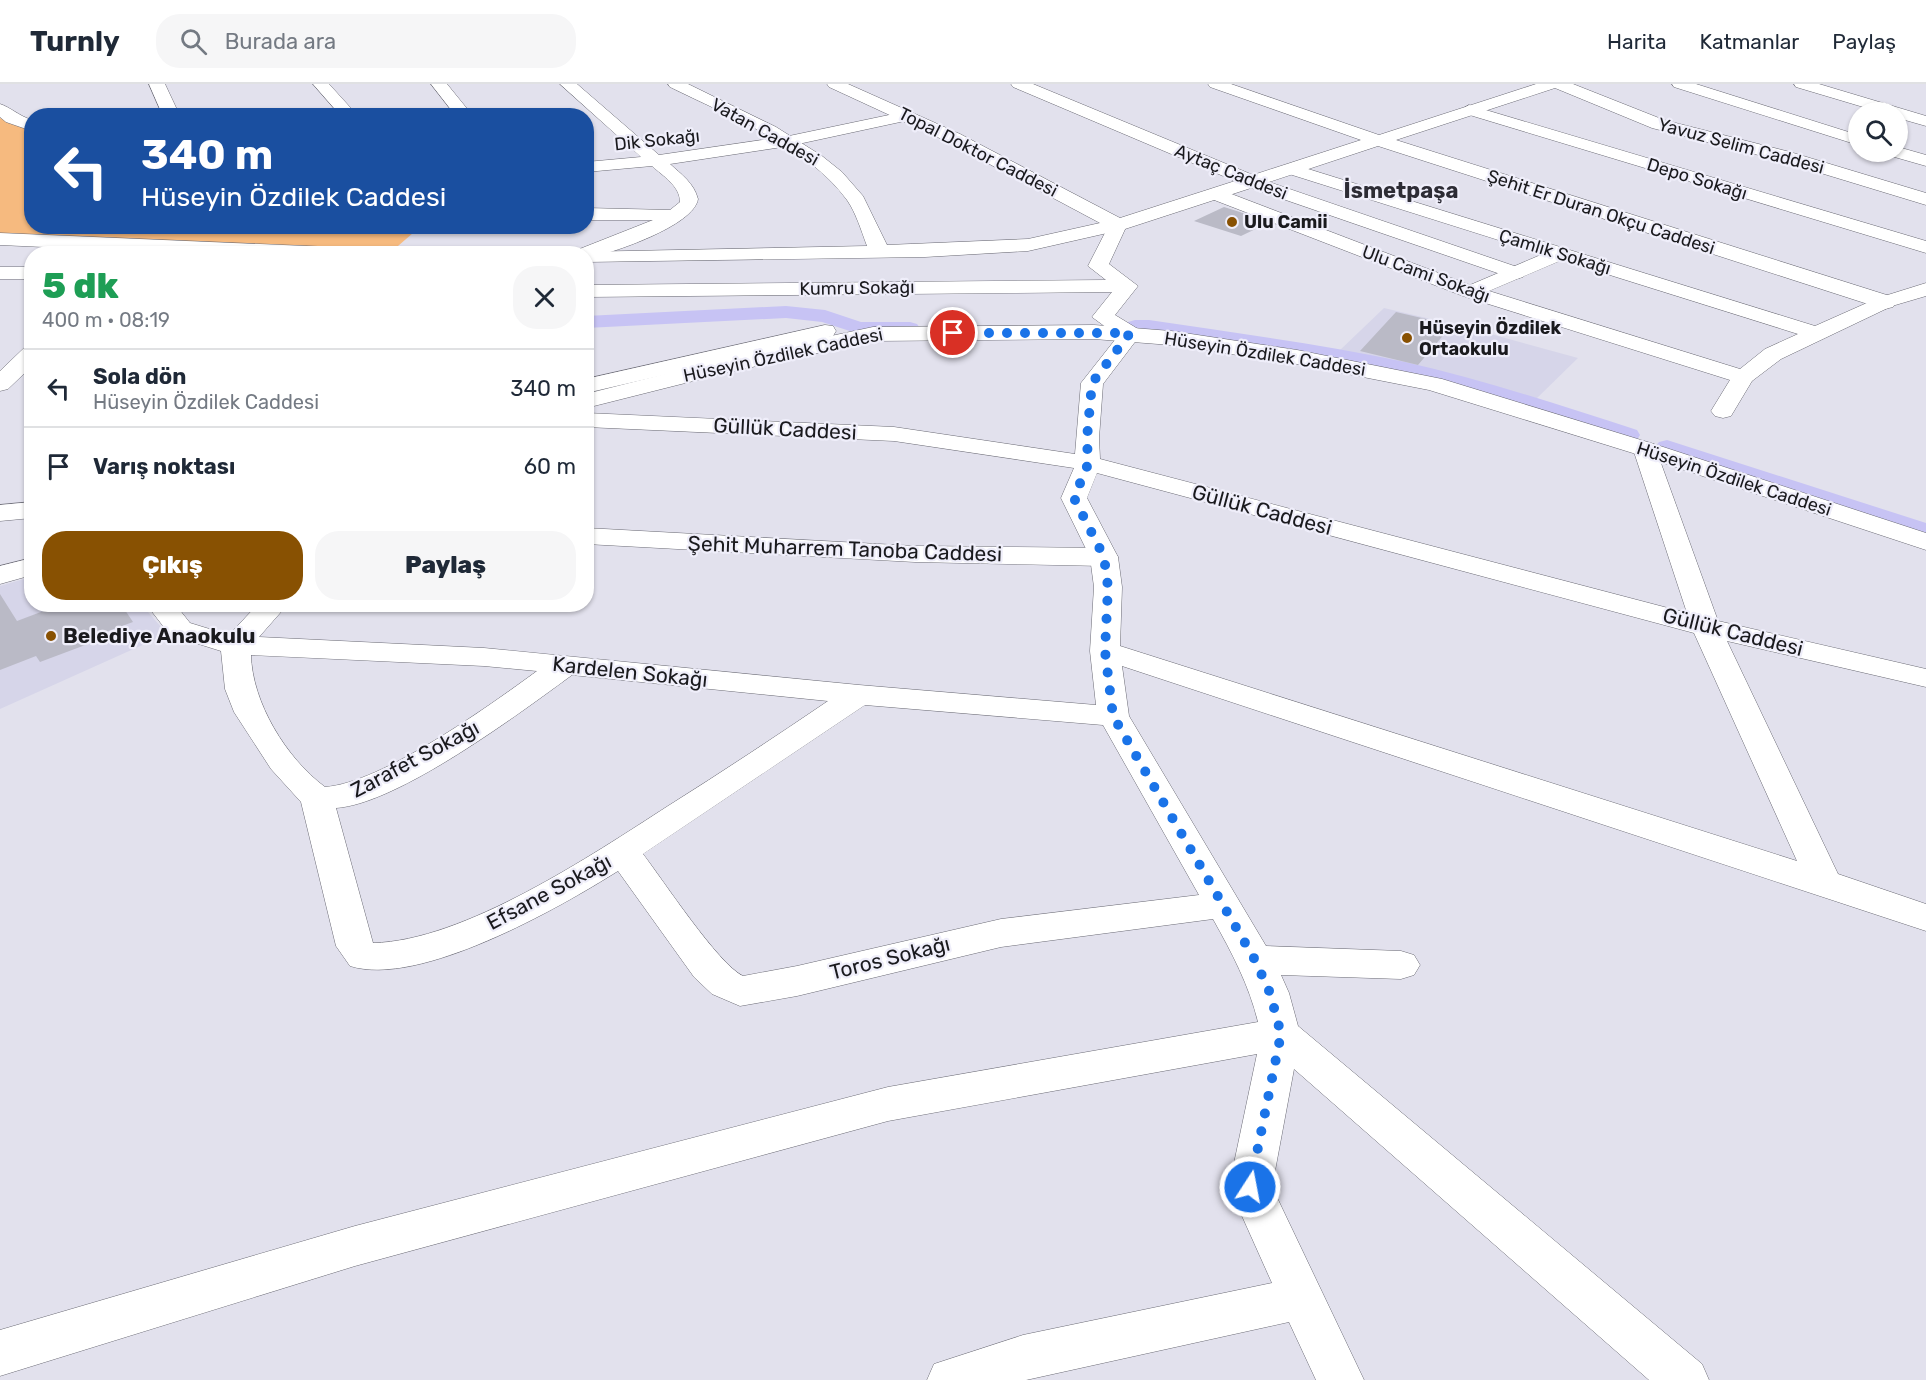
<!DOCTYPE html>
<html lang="tr">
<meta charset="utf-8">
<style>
body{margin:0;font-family:Rubik,sans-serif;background:#f6f6f7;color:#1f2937;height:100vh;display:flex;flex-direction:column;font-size:22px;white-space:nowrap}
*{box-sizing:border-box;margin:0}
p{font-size:20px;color:#747a83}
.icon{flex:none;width:33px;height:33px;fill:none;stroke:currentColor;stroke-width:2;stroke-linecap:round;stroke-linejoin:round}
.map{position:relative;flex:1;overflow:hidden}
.side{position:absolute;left:24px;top:162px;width:570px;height:366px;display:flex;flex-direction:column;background:#fff;border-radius:24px;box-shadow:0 2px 4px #0004}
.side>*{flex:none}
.banner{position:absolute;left:24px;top:24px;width:570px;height:126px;border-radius:24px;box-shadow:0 2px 4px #0004;background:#1a4fa0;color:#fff;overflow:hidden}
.tools{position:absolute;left:1848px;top:18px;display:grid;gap:12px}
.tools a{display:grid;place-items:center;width:60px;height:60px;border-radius:50%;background:#fff;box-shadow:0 2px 4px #0004;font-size:30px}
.pin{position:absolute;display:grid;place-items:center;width:51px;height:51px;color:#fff;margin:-26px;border:3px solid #fff;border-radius:50%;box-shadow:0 2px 6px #0007}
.me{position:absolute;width:66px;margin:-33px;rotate:11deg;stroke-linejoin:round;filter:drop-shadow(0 0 4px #0008)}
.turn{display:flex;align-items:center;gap:21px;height:126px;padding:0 18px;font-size:27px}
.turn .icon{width:78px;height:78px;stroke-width:2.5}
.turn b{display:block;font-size:42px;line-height:51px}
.round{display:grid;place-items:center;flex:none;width:63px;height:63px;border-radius:24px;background:#f6f6f7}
.overview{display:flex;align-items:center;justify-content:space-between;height:102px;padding:0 18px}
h1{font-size:36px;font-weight:800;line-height:45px;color:#1e9e55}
.primary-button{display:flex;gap:12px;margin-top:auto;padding:12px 18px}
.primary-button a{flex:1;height:69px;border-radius:24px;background:#885102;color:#fff;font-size:24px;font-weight:800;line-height:69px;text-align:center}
.primary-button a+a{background:#f6f6f7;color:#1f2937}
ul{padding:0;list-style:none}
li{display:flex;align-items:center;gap:18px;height:78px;padding:0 18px;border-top:2px solid #e0e1e3}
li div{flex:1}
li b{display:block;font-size:22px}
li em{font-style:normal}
header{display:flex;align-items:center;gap:36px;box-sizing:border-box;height:84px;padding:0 30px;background:#fff;border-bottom:2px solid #e0e1e3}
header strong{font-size:28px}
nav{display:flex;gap:33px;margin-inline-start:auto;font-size:21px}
.search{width:420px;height:54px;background:#f6f6f7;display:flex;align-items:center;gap:15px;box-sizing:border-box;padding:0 21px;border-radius:24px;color:#747a83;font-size:22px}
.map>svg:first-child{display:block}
.built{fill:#d6d5e9}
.green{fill:#f6ba7f}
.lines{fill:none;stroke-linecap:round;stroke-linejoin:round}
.canal{fill:#c7c3f4;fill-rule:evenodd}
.building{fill:#babac6}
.street-casing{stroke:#6b6b75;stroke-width:1}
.secondary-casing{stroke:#6b6b75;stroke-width:1}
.street{fill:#fff;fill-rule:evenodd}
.secondary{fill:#fff;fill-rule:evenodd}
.route{stroke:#1a73e8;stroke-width:10;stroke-dasharray:0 18}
.poi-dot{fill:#885102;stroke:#efeefa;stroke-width:2}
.labels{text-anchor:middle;stroke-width:4.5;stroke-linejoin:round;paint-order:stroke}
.far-street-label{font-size:18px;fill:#1a1a1e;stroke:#efeefa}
.far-poi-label{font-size:18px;font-weight:bold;fill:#1a1a1e;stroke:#efeefa;text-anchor:start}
.street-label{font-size:21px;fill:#1a1a1e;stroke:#efeefa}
.poi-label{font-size:21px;font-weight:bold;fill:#1a1a1e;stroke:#efeefa;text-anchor:start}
.far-district-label{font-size:22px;font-weight:bold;fill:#2d2c35;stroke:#efeefa}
</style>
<header>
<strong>Turnly</strong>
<div class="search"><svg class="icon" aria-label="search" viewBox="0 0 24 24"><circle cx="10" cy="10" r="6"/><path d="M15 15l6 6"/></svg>Burada ara</div>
<nav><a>Harita</a><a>Katmanlar</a><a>Paylaş</a></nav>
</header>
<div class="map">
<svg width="1926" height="1296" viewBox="0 0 1926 1296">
<rect width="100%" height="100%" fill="#e2e1ed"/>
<path class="built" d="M 1384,224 L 1469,244 L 1578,274 L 1534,317 L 1465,296 L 1338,268 Z
M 31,493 L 32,520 L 142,521 L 167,550 L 0,625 L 0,502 Z"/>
<path class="green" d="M 0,34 L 31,46 L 32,142 L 420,143 L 391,168 L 0,151 Z"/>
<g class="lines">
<path class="canal" d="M 786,222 L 825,226 L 861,238 L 910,238 L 917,240 L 920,244 L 917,248 L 910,250 L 859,250 L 822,238 L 786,234 L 586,244 L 586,232 Z
M 1135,236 L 1149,236 C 1235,249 1321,260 1405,278 C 1484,296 1560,321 1637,346 L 1640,351 L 1637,356 L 1629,358 L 1621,356 L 1483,312 L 1406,291 L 1278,267 L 1128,246 L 1125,242 L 1128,238 Z
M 1667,356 L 1926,439 L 1926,455 L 1659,368 L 1655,363 L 1659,358 Z"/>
</g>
<path class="building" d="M 1224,123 L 1240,128 L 1268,139 L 1241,152 L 1194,137 Z
M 1396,228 L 1452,241 L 1418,281 L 1360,267 Z
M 0,510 L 17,537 L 62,520 L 121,520 L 133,538 L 100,550 L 104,554 L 40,578 L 36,572 L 0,586 Z"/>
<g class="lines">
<defs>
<path id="street" d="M 313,0 L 329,0 L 358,32 L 341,32 Z
M 431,0 L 447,0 L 473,32 L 456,32 Z
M 560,0 L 577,0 L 659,71 L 789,52 L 908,27 L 916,32 L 914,35 L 789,62 L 670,80 C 681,90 694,99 698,115 C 694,142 612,169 586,175 L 586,170 L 575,170 L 577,166 L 653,136 L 586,136 L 586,124 L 670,126 L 680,118 C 680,102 663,92 652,82 L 586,88 L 586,78 L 641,73 Z
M 0,20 C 10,23 19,32 32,36 L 32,47 L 6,38 L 0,33 Z
M 1469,21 L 1926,157 L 1926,169 L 1463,29 L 1461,26 Z
M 1292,80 L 1815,242 L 1878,214 L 1926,199 L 1926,212 L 1892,222 L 1781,275 L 1752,297 L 1731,332 L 1723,334 L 1715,332 L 1711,327 L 1730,296 L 1463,212 L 1209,114 L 1206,110 L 1209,106 L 1221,106 L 1470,201 L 1543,170 L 1286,89 L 1283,85 L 1286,81 ZM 1562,176 L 1798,250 L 1765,265 L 1740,285 L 1489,207 Z
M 1118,135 L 1125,137 L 1127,141 L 1109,180 L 1138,202 L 1115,231 L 1138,245 L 1141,250 L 1103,300 L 1099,354 L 1100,375 L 1687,529 L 1633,365 L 1636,360 L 1645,358 L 1654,360 L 1718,537 L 1926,585 L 1926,603 L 1727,557 L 1838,790 L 1926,820 L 1926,847 L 1122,582 L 1129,632 L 1266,862 L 1401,867 L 1414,871 L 1420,881 L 1414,891 L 1401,895 L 1281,891 L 1289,909 L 1298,942 L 1702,1280 L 1709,1296 L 1649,1296 L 1294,985 L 1272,1103 L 1364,1296 L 1316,1296 L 1289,1238 L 1026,1296 L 927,1296 L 934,1280 L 1023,1251 L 1272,1199 L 1229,1103 L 1257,970 L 888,1037 L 355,1182 L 0,1292 L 0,1246 L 355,1142 L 888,1003 L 1258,938 C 1249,901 1232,869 1213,835 L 1001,863 L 797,912 L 740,922 L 712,910 L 694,893 L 618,787 C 559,824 419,904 350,882 L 336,862 L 301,718 L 271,685 L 234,628 L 225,605 L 221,567 L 170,551 L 146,520 L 175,520 L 190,539 L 229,551 L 258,520 L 288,520 L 259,553 L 484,564 L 859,601 L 1096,621 L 1090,567 L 1094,503 L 1090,473 L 1061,414 L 1074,384 L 894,357 L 586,343 L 586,329 L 894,343 L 1075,370 L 1081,299 L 1118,252 L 1092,233 L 1112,208 L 586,213 L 586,201 L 1106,196 L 1088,182 L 1109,141 L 1111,137 ZM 1097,389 L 1694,549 L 1797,777 L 1120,562 L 1122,503 L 1118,473 L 1087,414 ZM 251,571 L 484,582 L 537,587 C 489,622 382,699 325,703 C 286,674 252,618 251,571 ZM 572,591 L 828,617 C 775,653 722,688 668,722 C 592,771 464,857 373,859 L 336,724 C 398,720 520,629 572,591 ZM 865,621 L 1103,641 L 1199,811 L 1001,835 L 797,882 L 743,892 C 718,880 663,796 643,770 Z
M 0,183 L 32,183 L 32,195 L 0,195 Z
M 825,241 L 833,242 L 836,247 L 833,252 L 586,309 L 586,295 Z"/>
<path id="secondary" d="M 149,0 L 165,0 L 180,32 L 163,32 Z
M 668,0 L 688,0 L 776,43 L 822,72 L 842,88 L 863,112 L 887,161 L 1028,155 L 1100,139 L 948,58 L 829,3 L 827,0 L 848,0 L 960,50 L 1120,134 L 1235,97 L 1013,3 L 1011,0 L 1033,0 L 1253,91 L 1361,56 L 1210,3 L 1208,0 L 1231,0 L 1379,51 L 1536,0 L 1573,0 L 1664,36 L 1790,68 L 1926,109 L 1926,121 L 1778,76 L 1652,44 L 1555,4 L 1396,56 L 1893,213 L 1896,218 L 1893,223 L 1885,225 L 1877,223 L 1378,62 L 1269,98 L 1523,185 L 1526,189 L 1523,193 L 1516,195 L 1509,193 L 1251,104 L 1125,145 L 1028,167 L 925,173 L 586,178 L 586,170 L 577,170 L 579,168 L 867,162 C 861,146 856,129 847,116 C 808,62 728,32 670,3 Z
M 1672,0 L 1696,0 L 1858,51 L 1858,61 L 1674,3 Z
M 1794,0 L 1819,0 L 1926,32 L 1926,42 L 1898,34 L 1898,28 L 1880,28 L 1796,3 Z
M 1898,63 L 1926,71 L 1926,82 L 1891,72 L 1888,68 L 1898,68 Z
M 0,149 L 353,164 L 360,166 L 363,170 L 198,170 L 0,161 Z
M 1094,241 L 1171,247 L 1297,266 L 1442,295 L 1654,360 L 1926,449 L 1926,466 L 1636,370 L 1429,306 L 1297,280 L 1171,261 L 1094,255 L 873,257 L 729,288 L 586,324 L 586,310 L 728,274 L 873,243 Z
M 32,262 L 32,282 L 8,305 L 0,307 L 0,287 L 24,264 Z
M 32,418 L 32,434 L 0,437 L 0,421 Z
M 586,444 L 915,462 L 1104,464 L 1114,467 L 1118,473 L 1114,479 L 1104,482 L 915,478 L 586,460 Z
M 32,474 L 32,491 L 0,500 L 0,482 Z"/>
</defs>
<use href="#street" class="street-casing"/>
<use href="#secondary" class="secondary-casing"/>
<use href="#street" class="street"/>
<use href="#secondary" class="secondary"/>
</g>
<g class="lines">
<path class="route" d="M 953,249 L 1130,249 L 1092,299 L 1087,354 L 1088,380 L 1074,414 L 1104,473 L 1108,503 L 1105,567 L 1113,632 L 1255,876 L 1270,909 L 1281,950 L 1250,1103"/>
</g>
<g class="poi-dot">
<circle cx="1232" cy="138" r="6"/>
<circle cx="1407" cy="254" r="6"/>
<circle cx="51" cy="552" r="6"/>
</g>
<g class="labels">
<g class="far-street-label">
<text transform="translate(765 48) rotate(29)" y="6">Vatan Caddesi</text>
<text transform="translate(657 56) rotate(-6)" y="6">Dik Sokağı</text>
<text transform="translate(1741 62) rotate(15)" y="6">Yavuz Selim Caddesi</text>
<text transform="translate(978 68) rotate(27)" y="6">Topal Doktor Caddesi</text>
<text transform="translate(1231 88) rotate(22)" y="6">Aytaç Caddesi</text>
<text transform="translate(1697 95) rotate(17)" y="6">Depo Sokağı</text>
<text transform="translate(1601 128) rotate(18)" y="6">Şehit Er Duran Okçu Caddesi</text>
<text transform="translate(1555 168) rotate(17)" y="6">Çamlık Sokağı</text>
<text transform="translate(1426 190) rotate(20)" y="6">Ulu Cami Sokağı</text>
<text transform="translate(857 204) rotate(-1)" y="6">Kumru Sokağı</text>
<text transform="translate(1265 270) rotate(9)" y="6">Hüseyin Özdilek Caddesi</text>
<text transform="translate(783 271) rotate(-12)" y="6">Hüseyin Özdilek Caddesi</text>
<text transform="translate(1734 395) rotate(18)" y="6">Hüseyin Özdilek Caddesi</text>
</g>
<g class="far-poi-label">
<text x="1244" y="144">Ulu Camii</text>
<text x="1419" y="250">Hüseyin Özdilek<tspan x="1419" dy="21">Ortaokulu</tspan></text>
</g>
<g class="street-label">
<text transform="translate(785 345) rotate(3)" y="7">Güllük Caddesi</text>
<text transform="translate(1262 426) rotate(15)" y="7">Güllük Caddesi</text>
<text transform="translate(845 465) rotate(2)" y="7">Şehit Muharrem Tanoba Caddesi</text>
<text transform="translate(1733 548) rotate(14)" y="7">Güllük Caddesi</text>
<text transform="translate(630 588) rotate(6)" y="7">Kardelen Sokağı</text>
<text transform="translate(415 675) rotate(-28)" y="7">Zarafet Sokağı</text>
<text transform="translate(549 808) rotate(-28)" y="7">Efsane Sokağı</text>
<text transform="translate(890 874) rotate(-14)" y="7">Toros Sokağı</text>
</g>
<g class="poi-label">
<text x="63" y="559">Belediye Anaokulu</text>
</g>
<g class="far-district-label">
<text x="1401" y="114">İsmetpaşa</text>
</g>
</g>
</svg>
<div class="tools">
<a><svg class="icon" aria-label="search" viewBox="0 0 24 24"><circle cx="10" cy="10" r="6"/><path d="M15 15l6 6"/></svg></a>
</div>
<div class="pin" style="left:953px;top:249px;background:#d93025"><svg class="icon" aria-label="arrive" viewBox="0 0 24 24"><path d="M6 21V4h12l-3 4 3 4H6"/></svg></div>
<svg class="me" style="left:1250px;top:1103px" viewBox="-20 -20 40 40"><circle r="17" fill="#1a73e8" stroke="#fff" stroke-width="3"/><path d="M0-11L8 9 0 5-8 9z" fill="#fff"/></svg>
<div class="banner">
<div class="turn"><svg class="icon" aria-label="left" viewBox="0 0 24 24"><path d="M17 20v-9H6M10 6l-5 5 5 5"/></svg><div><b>340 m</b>Hüseyin Özdilek Caddesi</div></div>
</div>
<section class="side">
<div class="overview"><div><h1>5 dk</h1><p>400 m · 08:19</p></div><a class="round"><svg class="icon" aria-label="close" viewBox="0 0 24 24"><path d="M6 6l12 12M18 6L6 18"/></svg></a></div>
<ul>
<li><svg class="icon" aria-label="left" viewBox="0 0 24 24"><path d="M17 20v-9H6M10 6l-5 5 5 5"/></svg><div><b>Sola dön</b><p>Hüseyin Özdilek Caddesi</p></div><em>340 m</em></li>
<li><svg class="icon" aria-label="arrive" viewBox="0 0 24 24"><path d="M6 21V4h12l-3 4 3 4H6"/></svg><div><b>Varış noktası</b></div><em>60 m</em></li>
</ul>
<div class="primary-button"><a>Çıkış</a><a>Paylaş</a></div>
</section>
</div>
